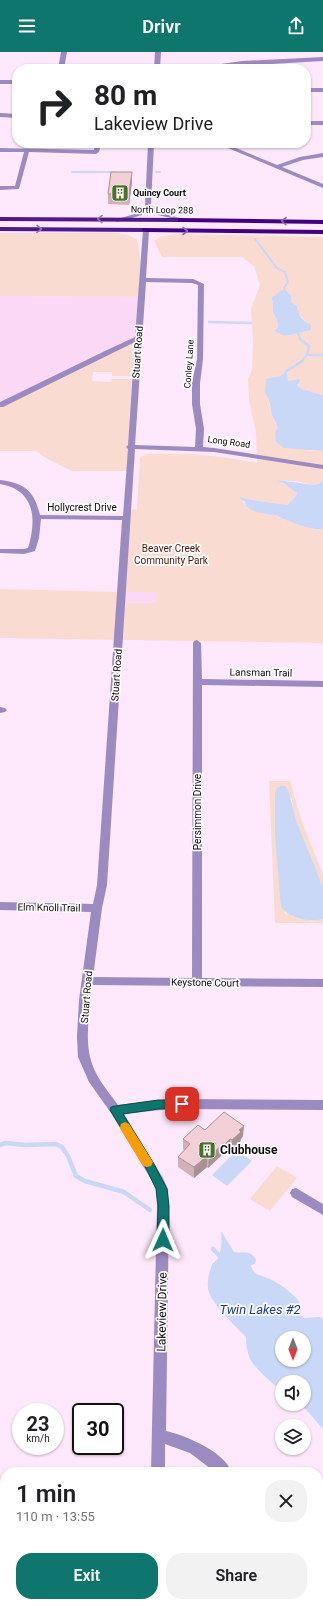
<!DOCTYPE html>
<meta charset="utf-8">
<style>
body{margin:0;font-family:Roboto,sans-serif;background:#f2f2f2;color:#202124;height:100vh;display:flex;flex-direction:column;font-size:15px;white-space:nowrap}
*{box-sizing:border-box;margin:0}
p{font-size:13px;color:#757577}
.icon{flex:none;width:22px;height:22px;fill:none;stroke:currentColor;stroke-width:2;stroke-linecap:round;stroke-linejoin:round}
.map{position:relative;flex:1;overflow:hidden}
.side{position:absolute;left:0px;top:1415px;width:323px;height:140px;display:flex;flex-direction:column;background:#fff;border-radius:16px 16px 0 0;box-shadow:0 1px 3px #0004}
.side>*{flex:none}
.guide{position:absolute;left:12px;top:12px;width:299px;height:84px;border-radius:16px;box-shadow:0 1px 3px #0004;background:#fff;color:#202124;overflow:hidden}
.needle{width:26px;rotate:180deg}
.fabs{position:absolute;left:275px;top:1279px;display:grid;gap:8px}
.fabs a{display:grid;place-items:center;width:36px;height:36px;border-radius:50%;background:#fff;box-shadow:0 1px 3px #0004;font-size:20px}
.speed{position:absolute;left:12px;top:1351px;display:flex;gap:8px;font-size:20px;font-weight:700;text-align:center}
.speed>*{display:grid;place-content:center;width:52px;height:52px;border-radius:50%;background:#fff;box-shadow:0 1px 3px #0004;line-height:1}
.speed small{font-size:10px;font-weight:400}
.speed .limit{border:2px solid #111;border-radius:6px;background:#fff;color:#111}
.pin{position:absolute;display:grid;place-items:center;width:34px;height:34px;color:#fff;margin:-17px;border-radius:8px;box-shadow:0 2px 6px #0006}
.me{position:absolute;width:44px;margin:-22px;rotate:1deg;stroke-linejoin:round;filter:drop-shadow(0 0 3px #0008)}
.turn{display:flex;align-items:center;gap:14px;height:84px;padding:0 16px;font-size:18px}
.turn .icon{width:52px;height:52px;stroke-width:2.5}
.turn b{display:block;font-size:28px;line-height:34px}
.round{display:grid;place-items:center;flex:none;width:42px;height:42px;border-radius:16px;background:#f2f2f2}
.overview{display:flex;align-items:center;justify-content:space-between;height:68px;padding:0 16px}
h1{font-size:24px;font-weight:600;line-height:30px}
.cta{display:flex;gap:8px;margin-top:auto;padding:8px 16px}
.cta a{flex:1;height:46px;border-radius:16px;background:#0f766e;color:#fff;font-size:16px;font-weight:600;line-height:46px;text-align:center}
.cta a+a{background:#f2f2f2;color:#202124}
header{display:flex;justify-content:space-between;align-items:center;height:52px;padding:0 16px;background:#0f766e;color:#fff;font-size:18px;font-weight:600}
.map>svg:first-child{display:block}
.built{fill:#fbd9f6}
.green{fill:#fadbd2;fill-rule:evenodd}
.water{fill:#c9d8f7;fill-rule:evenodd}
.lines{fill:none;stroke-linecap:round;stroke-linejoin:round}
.stream-far2{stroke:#c9d8f7;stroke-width:2}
.stream-far1{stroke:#c9d8f7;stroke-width:2.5}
.stream{stroke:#c9d8f7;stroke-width:4.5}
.minor{fill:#9b8bc1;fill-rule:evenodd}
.tertiary{fill:#9b8bc1;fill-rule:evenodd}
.trunk{fill:#4e1a89;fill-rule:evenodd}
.motorway{fill:#430080;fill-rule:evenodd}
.wall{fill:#d1b2b9}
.shaded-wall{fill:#aa9196}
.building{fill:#f3cfd7;stroke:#aa9196}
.oneway{stroke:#9475b7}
.oneway2{stroke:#8d65b2}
.route{fill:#0f766e;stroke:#0a4d48}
.slow{fill:#f59e0b}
.labels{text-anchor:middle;stroke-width:3.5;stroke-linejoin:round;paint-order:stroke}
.far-poi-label{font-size:9px;font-weight:bold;fill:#110810;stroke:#fdfdfd;text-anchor:start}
.far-street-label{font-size:9px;fill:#110810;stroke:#fdfdfd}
.street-label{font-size:10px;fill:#110810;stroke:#fdfdfd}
.park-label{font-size:10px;fill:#4f1708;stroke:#fdfdfd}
.near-poi-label{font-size:12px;font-weight:bold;fill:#110810;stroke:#fdfdfd;text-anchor:start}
.near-street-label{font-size:12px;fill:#110810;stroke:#fdfdfd}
.near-water-label{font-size:13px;font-style:italic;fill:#1e3c92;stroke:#fdfdfd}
</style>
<header><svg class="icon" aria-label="menu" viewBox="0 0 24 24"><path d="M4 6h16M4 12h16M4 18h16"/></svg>Drivr<svg class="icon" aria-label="share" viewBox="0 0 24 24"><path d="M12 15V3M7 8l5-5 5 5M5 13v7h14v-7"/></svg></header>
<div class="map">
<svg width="323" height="1555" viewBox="0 0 323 1555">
<rect width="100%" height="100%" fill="#fee8fb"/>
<path class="built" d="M 0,244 L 140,245 L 137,287 L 0,353 Z
M 121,540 L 156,540 L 156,551 L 121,551 Z"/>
<path class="green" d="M 0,181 L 118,181 L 130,184 L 137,187 L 143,228 L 140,245 L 0,244 Z
M 177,182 L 323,185 L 323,343 L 302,337 L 294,329 L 288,329 L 287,324 L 284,320 L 282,323 L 266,329 C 268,345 270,363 278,376 L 275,379 C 278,398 287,396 303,397 C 310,398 316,400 323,399 L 323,428 L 320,432 L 312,433 L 296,429 L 278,429 L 291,436 L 297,441 L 295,445 L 287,453 L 252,448 L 241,445 L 240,446 C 244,449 246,455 251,457 C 259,461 266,461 275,463 C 288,465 310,480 323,477 L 323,591 L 0,586 L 0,537 L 121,540 L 126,458 L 137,457 L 140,405 L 148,402 L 192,402 L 223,405 L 257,411 L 256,380 L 249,348 L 248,327 L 252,318 L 253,289 L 251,257 L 260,233 L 254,214 L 242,205 L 162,205 L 154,189 L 162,184 ZM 282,239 L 289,241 L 291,243 L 291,250 L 298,256 L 298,262 L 308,271 L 311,278 L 285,284 L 275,277 L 278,275 C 279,268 274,265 273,259 C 272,254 274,251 271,246 ZM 122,540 L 156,540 L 156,551 L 121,551 Z
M 137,287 L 135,324 L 112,324 L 112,320 L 93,320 L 92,329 L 111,330 L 112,327 L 135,327 L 129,419 L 72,419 L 46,406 L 36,399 L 0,399 L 0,353 Z
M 269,729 L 290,729 L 301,767 L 323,823 L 323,835 C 313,809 294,775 292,747 L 275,741 L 275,785 L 285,861 L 311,869 L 323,867 L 323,871 L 275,871 Z
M 277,1114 L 297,1126 L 270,1159 L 250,1147 Z"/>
<path class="water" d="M 282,238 L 285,238 L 291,243 L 291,250 L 297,254 C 299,265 301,267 311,273 L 311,278 L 285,284 L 274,279 L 278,275 C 279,268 274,265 273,259 C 272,254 274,251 271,246 Z
M 286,319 L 287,320 L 288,329 L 299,327 L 300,329 L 297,333 L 302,337 L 323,343 L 323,399 L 284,396 L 276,390 L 275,379 L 278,376 L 272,363 L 269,348 L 265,341 L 266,327 L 280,324 Z
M 323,428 L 323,477 C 314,479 293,471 284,467 C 281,466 278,463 275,463 C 263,461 256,462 246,454 L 245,450 L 239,446 L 241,445 L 252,448 L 287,453 L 295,445 L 297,441 L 283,431 L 276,429 C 287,427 313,435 318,432 C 321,432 321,430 323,428 Z
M 281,734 L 285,734 L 288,738 L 297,771 L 323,835 L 323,867 C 310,871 289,866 281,855 L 275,785 L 275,741 L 277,736 Z
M 237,1098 L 252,1109 L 227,1134 L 212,1123 Z
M 221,1179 L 234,1200 C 243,1202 251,1197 256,1208 L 255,1212 L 251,1213 C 253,1224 261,1223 270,1227 C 277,1230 296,1243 299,1250 C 301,1254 301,1258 301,1263 L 304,1266 L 320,1265 L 323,1267 L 323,1377 L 301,1352 L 304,1352 L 304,1330 L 282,1330 L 282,1338 C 273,1333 255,1316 250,1307 C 247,1300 246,1293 246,1285 C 236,1275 213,1253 209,1240 C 206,1233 209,1219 212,1213 C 213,1210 217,1209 218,1206 C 222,1198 222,1187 221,1179 ZM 282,1286 L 304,1286 L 304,1308 L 282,1308 Z"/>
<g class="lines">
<path class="stream-far2" d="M 72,120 L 115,120
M 156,120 L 160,120
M 255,187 L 277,216 L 285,220 L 288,230 L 284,236 L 286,241"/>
<path class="stream-far1" d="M 209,270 L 251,271
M 308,303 L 323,303
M 285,323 L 286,319 C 298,312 307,309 309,294 L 300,287 L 297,277"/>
<path class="stream" d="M 0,1093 L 6,1091 L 25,1093 L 56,1092 L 62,1095 L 68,1104 L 76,1124 L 85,1129 L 124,1140 L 150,1158
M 213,1197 L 222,1206"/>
<path class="minor" d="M 61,0 L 67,0 L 64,17 L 58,17 Z
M 323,5 L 323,9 L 186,17 L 242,9 Z
M 0,28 L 17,28 L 17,32 L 0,32 Z
M 306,36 L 323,36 L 323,40 L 306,40 Z
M 0,61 L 17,62 L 17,66 L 0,65 Z
M 306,69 L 323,69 L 323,73 L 306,73 Z
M 95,91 L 101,91 L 99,100 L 96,102 L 29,100 L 19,137 L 0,138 L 0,134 L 15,134 L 24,100 L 0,100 L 0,96 L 94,98 Z
M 216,91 L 224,91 L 277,113 L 300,105 L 323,101 L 323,105 L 303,108 L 282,115 L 323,132 L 323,136 Z
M 146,176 L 149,178 L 146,226 L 193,227 L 204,232 L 203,307 L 200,331 L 200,352 L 204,377 L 203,395 L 214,396 L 323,413 L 323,417 L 214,400 L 135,397 L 107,833 L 102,856 L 93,925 L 192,926 L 193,591 L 194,589 L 197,588 L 201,591 L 202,627 L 323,629 L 323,635 L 202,633 L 202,926 L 323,927 L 323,935 L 92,933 C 90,954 85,984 90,1005 C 94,1023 107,1038 118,1053 L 170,1047 L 323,1048 L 323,1058 L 170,1057 L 124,1062 L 163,1126 L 168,1137 L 169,1154 L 166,1379 C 187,1384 223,1399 232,1420 L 215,1420 L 190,1401 L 165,1392 L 165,1420 L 151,1420 L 157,1154 L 156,1137 L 152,1129 L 111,1061 L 89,1030 L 78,1005 L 77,985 L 79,948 L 91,860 L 0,858 L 0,850 L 93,852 L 97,833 L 122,468 L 41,467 L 39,486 L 35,499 L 24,502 L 0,501 L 0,497 L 23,497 L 28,496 C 37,467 35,438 0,432 L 0,428 C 24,431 34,438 40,463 L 123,464 L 128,397 L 126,395 L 128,393 L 135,290 L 3,355 L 0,355 L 0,350 L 107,298 L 135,285 L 143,178 ZM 146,230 L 192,231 L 198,233 L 197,307 L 192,331 L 192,352 L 196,377 L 195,395 L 135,393 Z
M 0,655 L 5,656 L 7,658 L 5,660 L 0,661 Z
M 296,1136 L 323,1152 L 323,1163 L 292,1145 L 290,1141 L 292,1137 Z
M 146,1550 L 160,1550 L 160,1555 L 146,1555 Z
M 271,1550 L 285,1550 L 286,1555 L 272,1555 Z"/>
<path class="tertiary" d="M 155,0 L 161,0 L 160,17 L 154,17 Z
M 148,91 L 154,91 L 151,153 L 162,161 L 183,167 L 183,169 L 158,163 L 148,157 L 142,163 L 117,170 L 114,168 L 138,161 L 145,154 Z"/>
<path class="trunk" d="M 0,165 L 181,166 L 184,168 L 181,170 L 0,169 Z
M 0,175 L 146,176 L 149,178 L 146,180 L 0,179 Z"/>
<path class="motorway" d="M 178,166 L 323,168 L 323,172 L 181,170 L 178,170 Z
M 143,176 L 323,178 L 323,182 L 146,180 L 142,178 Z"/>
</g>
<path class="wall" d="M 132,120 L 132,130 L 129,153 L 108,152 L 108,142 Z
M 205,1078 L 243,1084 L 241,1087 L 240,1090 L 232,1099 L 230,1097 L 224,1103 L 223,1102 L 208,1116 L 207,1115 L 194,1126 L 178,1115 L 178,1105 L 184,1098 L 183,1097 L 183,1087 Z"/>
<path class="shaded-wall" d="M 132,120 L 132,130 L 129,153 L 129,142 Z
M 244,1074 L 243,1084 L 241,1087 L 240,1090 L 232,1099 L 232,1088 L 239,1078 Z
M 230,1087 L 230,1097 L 224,1103 L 225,1092 Z
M 223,1091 L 223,1102 L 208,1116 L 209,1106 Z
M 207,1104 L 207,1115 L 194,1126 L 194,1115 Z"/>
<path class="building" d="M 111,120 L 132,120 L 129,142 L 108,142 Z
M 224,1060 L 244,1074 L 239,1078 L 241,1080 L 232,1088 L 230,1087 L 225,1092 L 223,1091 L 209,1106 L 207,1104 L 194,1115 L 178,1105 L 190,1092 L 183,1087 L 198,1073 L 205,1078 Z"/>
<defs><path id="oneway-chevron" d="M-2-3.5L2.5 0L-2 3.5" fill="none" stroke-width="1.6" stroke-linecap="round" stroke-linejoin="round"/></defs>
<g class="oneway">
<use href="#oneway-chevron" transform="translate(100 167) rotate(-179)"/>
<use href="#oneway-chevron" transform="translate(39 177) rotate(1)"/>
</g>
<g class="oneway2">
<use href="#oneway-chevron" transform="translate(284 169) rotate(-179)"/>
<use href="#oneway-chevron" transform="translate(185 179)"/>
</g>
<path class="route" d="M 158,1048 L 182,1048 L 186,1049 L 188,1052 L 186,1055 L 182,1056 L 158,1057 L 123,1062 L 154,1112 L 167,1137 L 169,1154 L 169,1188 L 167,1191 L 163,1192 L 159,1191 L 157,1188 L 158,1154 L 156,1137 L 147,1118 L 110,1058 L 111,1055 L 115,1054 Z"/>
<path class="slow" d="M 125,1070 L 129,1072 L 151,1107 L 153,1110 L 151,1114 L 147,1115 L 143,1114 L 121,1078 L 120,1075 L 121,1072 Z"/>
<defs>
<symbol id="building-square" viewBox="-11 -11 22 22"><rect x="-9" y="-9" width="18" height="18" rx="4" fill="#4b7029" stroke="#fdfdfd"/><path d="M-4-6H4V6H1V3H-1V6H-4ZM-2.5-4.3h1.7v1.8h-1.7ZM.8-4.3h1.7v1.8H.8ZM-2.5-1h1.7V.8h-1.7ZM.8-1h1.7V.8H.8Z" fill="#fff"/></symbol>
</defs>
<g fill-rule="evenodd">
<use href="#building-square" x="110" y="131" width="20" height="20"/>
<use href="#building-square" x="197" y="1088" width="20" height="20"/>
</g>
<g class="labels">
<g class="far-poi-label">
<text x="133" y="144">Quincy Court</text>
</g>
<g class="far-street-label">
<text transform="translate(162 158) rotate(1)" y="3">North Loop 288</text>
<text transform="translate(189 312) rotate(-86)" y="3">Conley Lane</text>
<text transform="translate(229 390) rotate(8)" y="3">Long Road</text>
</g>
<g class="street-label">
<text transform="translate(137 300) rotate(-86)" y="4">Stuart Road</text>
<text x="82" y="459">Hollycrest Drive</text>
<text transform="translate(261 620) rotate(1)" y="4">Lansman Trail</text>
<text transform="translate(116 623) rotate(-86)" y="4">Stuart Road</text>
<text transform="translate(197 760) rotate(-90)" y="4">Persimmon Drive</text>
<text transform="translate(49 855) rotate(1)" y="4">Elm Knoll Trail</text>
<text transform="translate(205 930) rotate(1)" y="4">Keystone Court</text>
<text transform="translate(86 945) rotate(-85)" y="4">Stuart Road</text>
</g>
<g class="park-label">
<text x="171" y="500">Beaver Creek<tspan x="171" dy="12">Community Park</tspan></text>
</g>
<g class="near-poi-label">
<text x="220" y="1102">Clubhouse</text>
</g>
<g class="near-street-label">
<text transform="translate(162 1260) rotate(-89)" y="4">Lakeview Drive</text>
</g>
<g class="near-water-label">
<text x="260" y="1262">Twin Lakes #2</text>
</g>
</g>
</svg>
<div class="fabs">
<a><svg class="needle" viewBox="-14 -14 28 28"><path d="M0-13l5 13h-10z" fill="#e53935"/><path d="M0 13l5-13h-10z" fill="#757577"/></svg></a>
<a><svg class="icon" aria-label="sound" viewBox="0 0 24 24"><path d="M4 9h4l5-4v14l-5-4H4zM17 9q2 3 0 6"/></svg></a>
<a><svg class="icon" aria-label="layers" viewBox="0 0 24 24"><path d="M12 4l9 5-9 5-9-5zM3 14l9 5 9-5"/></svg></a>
</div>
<div class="speed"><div>23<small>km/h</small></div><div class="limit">30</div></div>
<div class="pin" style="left:182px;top:1052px;background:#d93025"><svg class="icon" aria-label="arrive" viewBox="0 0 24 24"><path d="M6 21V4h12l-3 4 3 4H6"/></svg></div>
<svg class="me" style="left:163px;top:1188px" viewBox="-20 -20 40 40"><path d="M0-17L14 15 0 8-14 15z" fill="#0f766e" stroke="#fff" stroke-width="4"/></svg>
<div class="guide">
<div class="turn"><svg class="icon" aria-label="right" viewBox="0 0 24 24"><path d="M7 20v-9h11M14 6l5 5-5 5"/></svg><div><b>80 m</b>Lakeview Drive</div></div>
</div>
<section class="side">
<div class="overview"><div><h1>1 min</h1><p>110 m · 13:55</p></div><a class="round"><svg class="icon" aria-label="close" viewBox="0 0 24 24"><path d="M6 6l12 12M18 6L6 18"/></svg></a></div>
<div class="cta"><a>Exit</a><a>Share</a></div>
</section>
</div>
